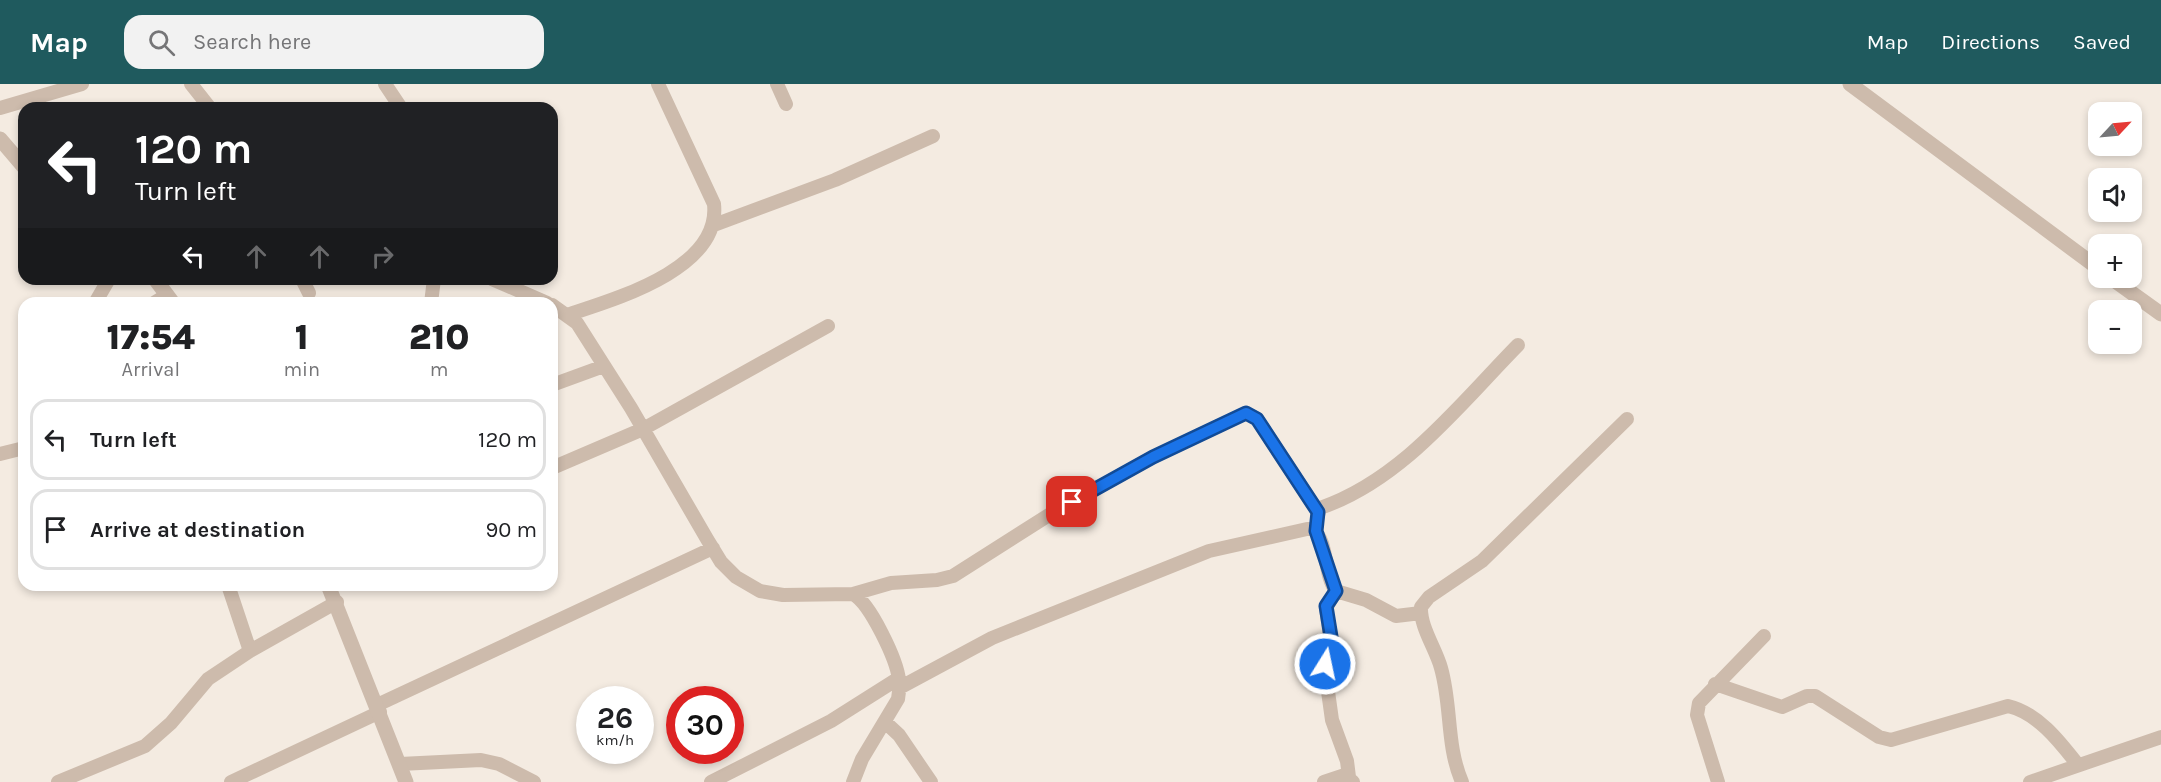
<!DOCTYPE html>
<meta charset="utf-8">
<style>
body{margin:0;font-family:Karla,sans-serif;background:#f2f2f2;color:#202124;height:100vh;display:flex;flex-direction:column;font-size:22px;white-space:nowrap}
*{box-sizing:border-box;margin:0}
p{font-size:20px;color:#757577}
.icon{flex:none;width:33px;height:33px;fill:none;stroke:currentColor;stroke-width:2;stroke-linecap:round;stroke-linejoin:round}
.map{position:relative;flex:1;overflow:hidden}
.details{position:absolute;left:18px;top:213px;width:540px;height:294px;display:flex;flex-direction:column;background:#fff;border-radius:18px;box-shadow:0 3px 9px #0003}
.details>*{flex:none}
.banner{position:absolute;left:18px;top:18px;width:540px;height:183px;border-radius:18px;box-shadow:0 3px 9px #0003;background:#202124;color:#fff;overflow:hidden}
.needle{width:39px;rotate:64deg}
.buttons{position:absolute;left:2088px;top:18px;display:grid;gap:12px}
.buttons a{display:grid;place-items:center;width:54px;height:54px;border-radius:12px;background:#fff;box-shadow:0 3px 9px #0003;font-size:30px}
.speed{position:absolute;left:576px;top:602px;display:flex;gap:12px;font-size:30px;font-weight:700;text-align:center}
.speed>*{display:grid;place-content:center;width:78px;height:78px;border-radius:50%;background:#fff;box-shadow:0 3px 9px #0003;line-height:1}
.speed small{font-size:15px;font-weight:400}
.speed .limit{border:9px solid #d22;background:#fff;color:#111}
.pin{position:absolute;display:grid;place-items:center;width:51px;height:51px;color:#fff;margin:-26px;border-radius:12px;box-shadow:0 3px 9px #0006}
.me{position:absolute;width:66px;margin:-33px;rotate:10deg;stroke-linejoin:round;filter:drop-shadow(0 0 4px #0008)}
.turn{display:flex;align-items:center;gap:21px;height:126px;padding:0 18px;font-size:27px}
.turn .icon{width:78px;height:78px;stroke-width:2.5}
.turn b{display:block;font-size:42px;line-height:51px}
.lanes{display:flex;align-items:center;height:57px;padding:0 18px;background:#0003;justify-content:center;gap:30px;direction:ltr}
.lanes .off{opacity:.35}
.eta{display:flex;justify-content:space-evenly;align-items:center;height:102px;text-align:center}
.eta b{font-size:36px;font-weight:800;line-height:42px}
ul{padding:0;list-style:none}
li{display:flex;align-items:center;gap:18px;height:81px;margin:0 12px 9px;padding:0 6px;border:3px solid #e0e0e0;border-radius:18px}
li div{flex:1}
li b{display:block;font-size:22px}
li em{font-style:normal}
header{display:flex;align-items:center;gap:36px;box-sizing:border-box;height:84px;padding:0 30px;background:#1f5a5e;color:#fff}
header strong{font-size:28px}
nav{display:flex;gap:33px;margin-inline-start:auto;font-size:21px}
.search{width:420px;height:54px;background:#f2f2f2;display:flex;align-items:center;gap:15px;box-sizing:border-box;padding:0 21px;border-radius:18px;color:#757577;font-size:22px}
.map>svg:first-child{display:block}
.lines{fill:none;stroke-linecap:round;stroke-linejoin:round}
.minor{stroke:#cdbbac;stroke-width:14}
.tertiary{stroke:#cdbbac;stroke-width:15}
.route-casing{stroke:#114b97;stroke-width:15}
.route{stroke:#1a73e8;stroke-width:10}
</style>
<header>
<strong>Map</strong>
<div class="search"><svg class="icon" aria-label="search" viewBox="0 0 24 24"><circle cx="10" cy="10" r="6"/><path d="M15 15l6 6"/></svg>Search here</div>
<nav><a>Map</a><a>Directions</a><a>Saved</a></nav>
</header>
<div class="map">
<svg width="2161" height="698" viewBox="0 0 2161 698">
<rect width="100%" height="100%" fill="#f4ebe1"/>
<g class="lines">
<path class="minor" d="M 191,0 L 210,24
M 385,0 L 401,24
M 777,0 L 786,20
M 0,24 L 82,0
M 714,141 L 835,96 L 933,52
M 302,195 L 309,209
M 492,195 L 547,219
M 95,219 L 109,195
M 154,219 L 167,211
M 431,219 L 434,195
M 552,221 L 577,239 L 631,324 L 707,455 L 721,478 L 736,493 L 760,507 L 783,511 L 853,510 C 870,519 897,576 899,596 C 900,603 899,609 898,615 L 862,675 L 853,698
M 567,231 C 615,215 721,185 714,120 L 658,0
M 552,301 L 604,282
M 0,370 L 24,364
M 552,384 L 643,345 L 828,242
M 1317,435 L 1320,424 C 1402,396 1459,321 1518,261
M 228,501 L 250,567
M 1336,507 L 1326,524 L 1331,559 L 1325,586 L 1332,636 L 1347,677 L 1349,693
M 853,510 L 891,499 L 937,496 L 953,492 L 1052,429 L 1153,373 L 1246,329 L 1257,335 L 1318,428
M 1715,600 L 1782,623 L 1807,612 L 1815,612 L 1879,653 L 1891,656 L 2008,622 C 2038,629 2060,658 2078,681
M 899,604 L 992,554 L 1209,467 L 1307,445 L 1313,445 C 1329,459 1323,490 1336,507 L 1366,516 L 1396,532 L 1421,529
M 377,621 L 713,464
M 885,638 L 899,651 L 931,698
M 400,680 L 481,676 L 499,680 L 534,698
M 58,698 L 145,662 L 171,639 L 208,595 L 250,567 L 337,518
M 231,698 L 380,628
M 711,698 L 831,637 L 899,594
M 1324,698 L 1345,691 L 1353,698
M 1462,698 C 1446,661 1452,623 1441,584 C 1436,565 1420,543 1421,523 L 1429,513 L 1482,477 L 1627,335
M 1718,698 L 1697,631 L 1699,619 L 1764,552
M 2030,698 L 2161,653"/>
<path class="tertiary" d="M 1850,0 L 2098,184
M 0,55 L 24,83
M 2111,194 L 2161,230
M 155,195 L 173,219
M 328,501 L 406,698"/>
</g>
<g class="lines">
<defs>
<path id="route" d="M 1072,418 L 1153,373 L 1246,329 L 1257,335 L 1318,428 L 1316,447 L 1336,507 L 1326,522 L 1332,559 L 1325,580"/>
</defs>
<use href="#route" class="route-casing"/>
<use href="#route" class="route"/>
</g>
</svg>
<div class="buttons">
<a><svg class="needle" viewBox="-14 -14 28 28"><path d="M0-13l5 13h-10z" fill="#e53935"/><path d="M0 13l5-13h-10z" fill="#757577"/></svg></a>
<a><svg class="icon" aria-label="sound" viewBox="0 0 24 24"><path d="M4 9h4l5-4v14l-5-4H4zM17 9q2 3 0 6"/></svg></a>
<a>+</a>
<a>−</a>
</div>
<div class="speed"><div>26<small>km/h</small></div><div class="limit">30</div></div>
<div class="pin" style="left:1072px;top:418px;background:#d93025"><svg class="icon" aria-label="arrive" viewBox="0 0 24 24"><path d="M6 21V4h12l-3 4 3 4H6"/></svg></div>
<svg class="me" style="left:1325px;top:580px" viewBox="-20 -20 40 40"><circle r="17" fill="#1a73e8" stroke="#fff" stroke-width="3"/><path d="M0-11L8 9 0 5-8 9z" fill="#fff"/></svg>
<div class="banner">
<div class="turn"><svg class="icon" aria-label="left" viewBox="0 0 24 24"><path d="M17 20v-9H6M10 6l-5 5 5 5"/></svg><div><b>120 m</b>Turn left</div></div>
<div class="lanes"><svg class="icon" aria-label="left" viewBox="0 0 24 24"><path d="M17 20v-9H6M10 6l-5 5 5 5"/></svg><svg class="icon off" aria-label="ahead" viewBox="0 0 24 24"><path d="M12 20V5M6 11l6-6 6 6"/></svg><svg class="icon off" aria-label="ahead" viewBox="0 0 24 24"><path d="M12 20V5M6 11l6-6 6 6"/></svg><svg class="icon off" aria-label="right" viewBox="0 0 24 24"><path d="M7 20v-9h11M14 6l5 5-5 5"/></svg></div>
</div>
<section class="details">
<div class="eta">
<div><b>17:54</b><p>Arrival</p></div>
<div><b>1</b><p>min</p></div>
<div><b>210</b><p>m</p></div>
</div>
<ul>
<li><svg class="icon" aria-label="left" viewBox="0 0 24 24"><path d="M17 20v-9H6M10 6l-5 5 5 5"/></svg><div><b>Turn left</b></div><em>120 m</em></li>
<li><svg class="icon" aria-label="arrive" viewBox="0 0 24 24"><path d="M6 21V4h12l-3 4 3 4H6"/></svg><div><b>Arrive at destination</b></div><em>90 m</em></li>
</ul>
</section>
</div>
